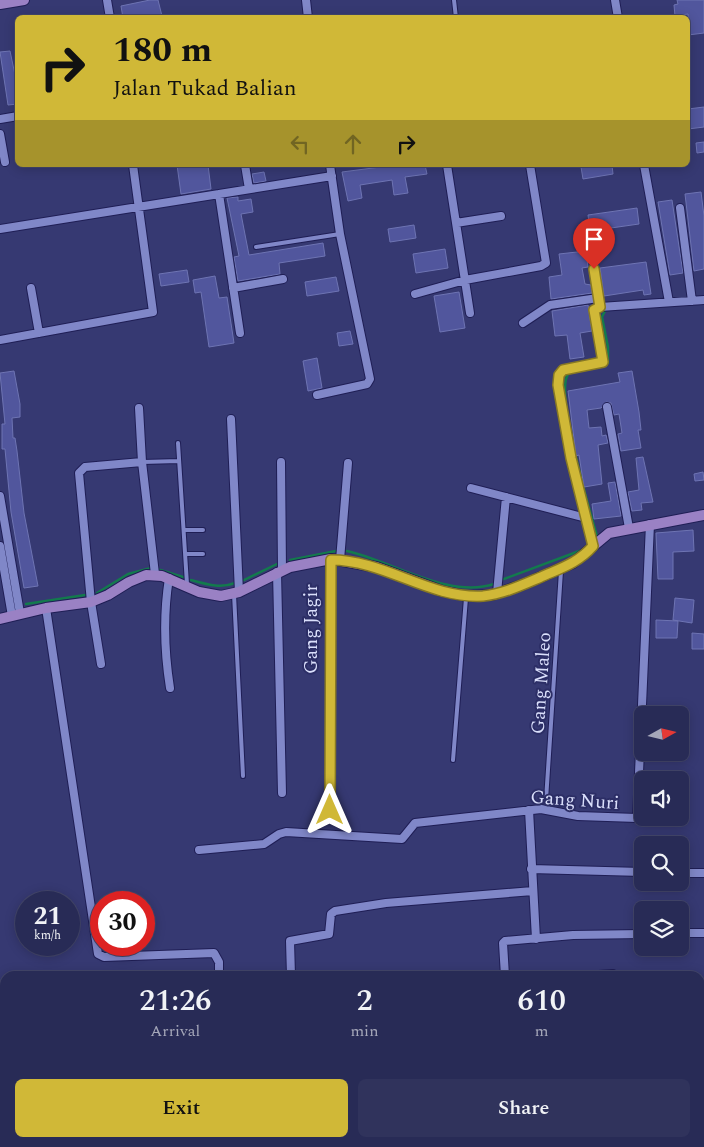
<!DOCTYPE html>
<style>
body{margin:0;font-family:Spectral,serif;background:#30335c;color:#f1f3f6;height:100vh;display:flex;flex-direction:column;font-size:19px;white-space:nowrap}
*{box-sizing:border-box;margin:0}
p{font-size:16px;color:#a5a7b9}
.icon{flex:none;width:28px;height:28px;fill:none;stroke:currentColor;stroke-width:2;stroke-linecap:round;stroke-linejoin:round}
.map{position:relative;flex:1;overflow:hidden}
.details{position:absolute;left:0px;top:971px;width:705px;height:176px;display:flex;flex-direction:column;background:#282b56;border-radius:15px 15px 0 0;box-shadow:0 2px 12px #0003,0 0 0 1px #44476c}
.details>*{flex:none}
.banner{position:absolute;left:15px;top:15px;width:675px;height:152px;border-radius:8px;box-shadow:0 2px 12px #0003,0 0 0 1px #44476c;background:#d0b837;color:#111;overflow:hidden}
.needle{width:32px;rotate:82deg}
.buttons{position:absolute;left:634px;top:706px;display:grid;gap:10px}
.buttons a{display:grid;place-items:center;width:55px;height:55px;border-radius:8px;background:#282b56;box-shadow:0 2px 12px #0003,0 0 0 1px #44476c;font-size:25px}
.speed{position:absolute;left:15px;top:891px;display:flex;gap:10px;font-size:25px;font-weight:700;text-align:center}
.speed>*{display:grid;place-content:center;width:65px;height:65px;border-radius:50%;background:#282b56;box-shadow:0 2px 12px #0003,0 0 0 1px #44476c;line-height:1}
.speed small{font-size:12px;font-weight:400}
.speed .limit{border:8px solid #d22;background:#fff;color:#111}
.pin{position:absolute;display:grid;place-items:center;width:42px;height:42px;color:#fff;margin:-51px -21px;border-radius:50% 50% 50% 0;rotate:-45deg;box-shadow:0 0 5px #0007}
.pin .icon{rotate:45deg}
.me{position:absolute;width:55px;margin:-28px;rotate:0deg;stroke-linejoin:round;filter:drop-shadow(0 0 4px #0008)}
.turn{display:flex;align-items:center;gap:18px;height:105px;padding:0 15px;font-size:22px}
.turn .icon{width:65px;height:65px;stroke-width:2.5}
.turn b{display:block;font-size:35px;line-height:42px}
.lanes{display:flex;align-items:center;height:48px;padding:0 15px;background:#0003;justify-content:center;gap:25px;direction:ltr}
.lanes .off{opacity:.35}
.eta{display:flex;justify-content:space-evenly;align-items:center;height:85px;text-align:center}
.eta b{font-size:30px;font-weight:600;line-height:35px}
.action{display:flex;gap:10px;margin-top:auto;padding:10px 15px}
.action a{flex:1;height:58px;border-radius:8px;background:#d0b837;color:#111;font-size:20px;font-weight:600;line-height:58px;text-align:center}
.action a+a{background:#30335c;color:#f1f3f6}
.map>svg:first-child{display:block}
.lines{fill:none;stroke-linecap:round;stroke-linejoin:round}
.stream{stroke:#137a4d;stroke-width:2.5}
.building{fill:#51569d;stroke:#6e74b3}
.lane-casing{stroke:#1f1e55;stroke-width:6}
.street-casing{stroke:#1f1e55;stroke-width:10}
.secondary-casing{stroke:#1f1e55;stroke-width:12}
.lane{stroke:#8087c8;stroke-width:4}
.street{stroke:#8087c8;stroke-width:8}
.secondary{stroke:#9a81c4;stroke-width:10}
.route-casing{stroke:#877824;stroke-width:12}
.route{stroke:#d0b837;stroke-width:9}
.labels{text-anchor:middle;stroke-width:4;stroke-linejoin:round;paint-order:stroke}
.street-label{font-size:19px;fill:#dadffb;stroke:#2c2e66}
</style>
<div class="map">
<svg width="704" height="1147" viewBox="0 0 704 1147">
<rect width="100%" height="100%" fill="#363972"/>
<g class="lines">
<path class="stream" d="M 594,539 L 597,536 C 590,511 553,389 569,373 L 608,363 L 608,347 L 602,317 L 606,309
M 347,551 C 392,561 448,599 494,584
M 290,560 L 336,551
M 157,569 L 183,577
M 504,579 L 582,550
M 191,580 C 206,584 220,589 235,583
M 242,581 L 279,563
M 97,593 L 128,574 L 151,568
M 26,604 L 85,595
M 0,1142 L 5,1147"/>
</g>
<path class="building" d="M 150,0 L 158,0 L 162,16 L 123,18 L 121,6 Z
M 677,0 L 704,0 L 704,33 L 688,35 L 688,14 L 675,16 L 674,5 L 678,4 Z
M 10,51 L 18,89 L 18,104 L 8,105 L 0,52 Z
M 704,107 L 704,127 L 688,129 L 688,109 Z
M 704,142 L 704,152 L 697,153 L 696,143 Z
M 177,165 L 208,165 L 211,189 L 181,194 Z
M 396,165 L 425,165 L 427,174 L 405,177 L 408,193 L 394,195 L 392,180 L 360,185 L 362,198 L 348,201 L 342,172 Z
M 591,165 L 612,165 L 613,174 L 583,179 L 581,167 Z
M 264,172 L 266,181 L 254,183 L 252,174 Z
M 701,192 L 704,216 L 704,269 L 694,271 L 685,194 Z
M 238,197 L 238,201 L 251,199 L 253,212 L 241,214 L 249,255 L 323,243 L 325,256 L 279,263 L 280,274 L 238,281 L 234,257 L 239,256 L 227,198 Z
M 672,200 L 683,273 L 670,275 L 658,202 Z
M 637,208 L 639,224 L 590,231 L 588,215 Z
M 414,225 L 416,238 L 390,242 L 388,229 Z
M 445,249 L 448,268 L 416,273 L 413,254 Z
M 586,251 L 588,267 L 582,268 L 585,284 L 591,285 L 592,293 L 551,299 L 549,277 L 562,275 L 559,254 Z
M 646,262 L 651,294 L 644,295 L 643,290 L 604,296 L 600,268 Z
M 187,270 L 189,282 L 161,286 L 159,274 Z
M 215,276 L 219,298 L 227,297 L 234,343 L 209,347 L 201,292 L 195,293 L 193,280 Z
M 336,277 L 339,291 L 307,296 L 305,282 Z
M 459,292 L 465,328 L 440,332 L 434,296 Z
M 588,305 L 592,331 L 580,333 L 584,357 L 570,359 L 567,335 L 555,336 L 552,311 Z
M 350,331 L 353,344 L 339,346 L 337,333 Z
M 317,358 L 322,388 L 308,391 L 303,361 Z
M 14,371 L 20,404 L 20,417 L 12,418 L 13,438 L 15,438 L 17,451 L 24,513 L 38,586 L 24,588 L 11,512 L 5,449 L 2,449 L 2,424 L 5,424 L 0,373 Z
M 632,371 L 639,412 L 641,430 L 638,430 L 641,448 L 621,451 L 618,434 L 622,433 L 619,414 L 614,415 L 611,403 L 606,402 L 601,408 L 587,410 L 589,428 L 601,427 L 602,436 L 606,435 L 608,443 L 598,445 L 602,484 L 584,487 L 579,455 L 576,456 L 575,447 L 568,391 L 620,382 L 618,373 Z
M 643,457 L 653,502 L 641,503 L 642,510 L 632,511 L 628,492 L 639,490 L 636,458 Z
M 703,472 L 704,480 L 695,481 L 694,474 Z
M 615,482 L 621,516 L 594,519 L 592,504 L 611,501 L 608,483 Z
M 693,530 L 694,551 L 673,552 L 673,579 L 658,579 L 656,533 Z
M 675,598 L 694,600 L 692,623 L 673,620 Z
M 656,620 L 678,621 L 677,638 L 656,638 Z
M 692,633 L 704,634 L 704,649 L 692,649 Z"/>
<g class="lines">
<defs>
<path id="lane" d="M 454,0 L 456,18
M 256,247 L 340,234
M 178,443 L 187,584
M 142,462 L 179,461
M 184,530 L 203,530
M 185,554 L 203,554
M 234,594 L 243,776
M 453,760 L 466,598
M 546,800 L 561,571"/>
<path id="street" d="M 107,0 L 110,18
M 306,0 L 308,18
M 615,0 L 618,18
M 0,119 L 18,116
M 0,134 L 5,162
M 245,165 L 249,189
M 447,165 L 470,313
M 644,165 L 669,302
M 219,194 L 240,333
M 680,208 L 692,301
M 456,223 L 501,216
M 0,229 L 332,176
M 594,269 L 599,302
M 31,288 L 39,333
M 233,288 L 283,279
M 415,294 L 465,280 L 541,266 L 546,263 L 530,165
M 600,307 L 704,300
M 523,323 L 550,305 L 598,298
M 0,340 L 153,312 L 133,165
M 317,395 L 367,384 L 370,379 L 340,234 L 330,165
M 607,407 L 629,528
M 139,408 L 142,462 L 155,574
M 231,419 L 239,592
M 281,462 L 282,570
M 471,488 L 586,518
M 0,496 L 20,613
M 0,546 L 12,616
M 593,546 L 571,458 L 558,385 L 559,375 L 563,370 L 603,361 L 594,311 L 600,307
M 340,560 L 348,463
M 277,572 L 282,793
M 169,578 C 163,616 164,650 170,688
M 497,593 L 506,497
M 46,608 L 98,954 L 104,957 L 214,953 L 219,962 L 219,976
M 101,664 L 91,602 L 79,473 L 85,467 L 142,462
M 330,810 L 331,559
M 529,810 L 536,939
M 199,850 L 264,844 L 279,834 L 286,832 L 402,839 L 415,823 L 541,809 L 578,816 L 637,818 L 650,524
M 531,869 L 642,872
M 680,873 L 704,873
M 680,933 L 704,933
M 291,976 L 290,941 L 329,934 L 331,914 L 335,911 L 386,903 L 533,891
M 505,976 L 503,943 L 505,941 L 573,935 L 642,934
M 584,976 L 613,974
M 230,1142 L 296,1147
M 508,1142 L 508,1147
M 23,1147 L 24,1142
M 333,1147 L 336,1142"/>
<path id="secondary" d="M 0,4 L 24,0
M 0,619 L 46,608 L 91,602 L 108,595 L 129,582 L 146,575 L 162,576 L 199,592 L 221,596 L 239,592 L 290,567 L 331,559 L 376,567 L 442,591 L 466,596 L 492,595 L 522,585 L 573,563 L 609,533 L 704,515"/>
</defs>
<use href="#lane" class="lane-casing"/>
<use href="#street" class="street-casing"/>
<use href="#secondary" class="secondary-casing"/>
<use href="#lane" class="lane"/>
<use href="#street" class="street"/>
<use href="#secondary" class="secondary"/>
</g>
<g class="lines">
<defs>
<path id="route" d="M 330,810 L 331,560 C 385,560 429,599 483,596 C 503,594 522,585 541,577 C 561,568 578,563 593,546 L 571,458 L 558,385 L 559,375 L 563,370 L 603,362 L 594,310 L 600,307 L 594,269"/>
</defs>
<use href="#route" class="route-casing"/>
<use href="#route" class="route"/>
</g>
<g class="labels">
<g class="street-label">
<text transform="translate(310 629) rotate(-90)" y="7">Gang Jagir</text>
<text transform="translate(540 683) rotate(-86)" y="7">Gang Maleo</text>
<text transform="translate(575 799) rotate(4)" y="7">Gang Nuri</text>
</g>
</g>
</svg>
<div class="buttons">
<a><svg class="needle" viewBox="-14 -14 28 28"><path d="M0-13l5 13h-10z" fill="#e53935"/><path d="M0 13l5-13h-10z" fill="#a5a7b9"/></svg></a>
<a><svg class="icon" aria-label="sound" viewBox="0 0 24 24"><path d="M4 9h4l5-4v14l-5-4H4zM17 9q2 3 0 6"/></svg></a>
<a><svg class="icon" aria-label="search" viewBox="0 0 24 24"><circle cx="10" cy="10" r="6"/><path d="M15 15l6 6"/></svg></a>
<a><svg class="icon" aria-label="layers" viewBox="0 0 24 24"><path d="M12 4l9 5-9 5-9-5zM3 14l9 5 9-5"/></svg></a>
</div>
<div class="speed"><div>21<small>km/h</small></div><div class="limit">30</div></div>
<div class="pin" style="left:594px;top:269px;background:#d93025"><svg class="icon" aria-label="arrive" viewBox="0 0 24 24"><path d="M6 21V4h12l-3 4 3 4H6"/></svg></div>
<svg class="me" style="left:330px;top:810px" viewBox="-20 -20 40 40"><path d="M0-17L14 15 0 8-14 15z" fill="#d0b837" stroke="#fff" stroke-width="4"/></svg>
<div class="banner">
<div class="turn"><svg class="icon" aria-label="right" viewBox="0 0 24 24"><path d="M7 20v-9h11M14 6l5 5-5 5"/></svg><div><b>180 m</b>Jalan Tukad Balian</div></div>
<div class="lanes"><svg class="icon off" aria-label="left" viewBox="0 0 24 24"><path d="M17 20v-9H6M10 6l-5 5 5 5"/></svg><svg class="icon off" aria-label="ahead" viewBox="0 0 24 24"><path d="M12 20V5M6 11l6-6 6 6"/></svg><svg class="icon" aria-label="right" viewBox="0 0 24 24"><path d="M7 20v-9h11M14 6l5 5-5 5"/></svg></div>
</div>
<section class="details">
<div class="eta">
<div><b>21:26</b><p>Arrival</p></div>
<div><b>2</b><p>min</p></div>
<div><b>610</b><p>m</p></div>
</div>
<div class="action"><a>Exit</a><a>Share</a></div>
</section>
</div>
